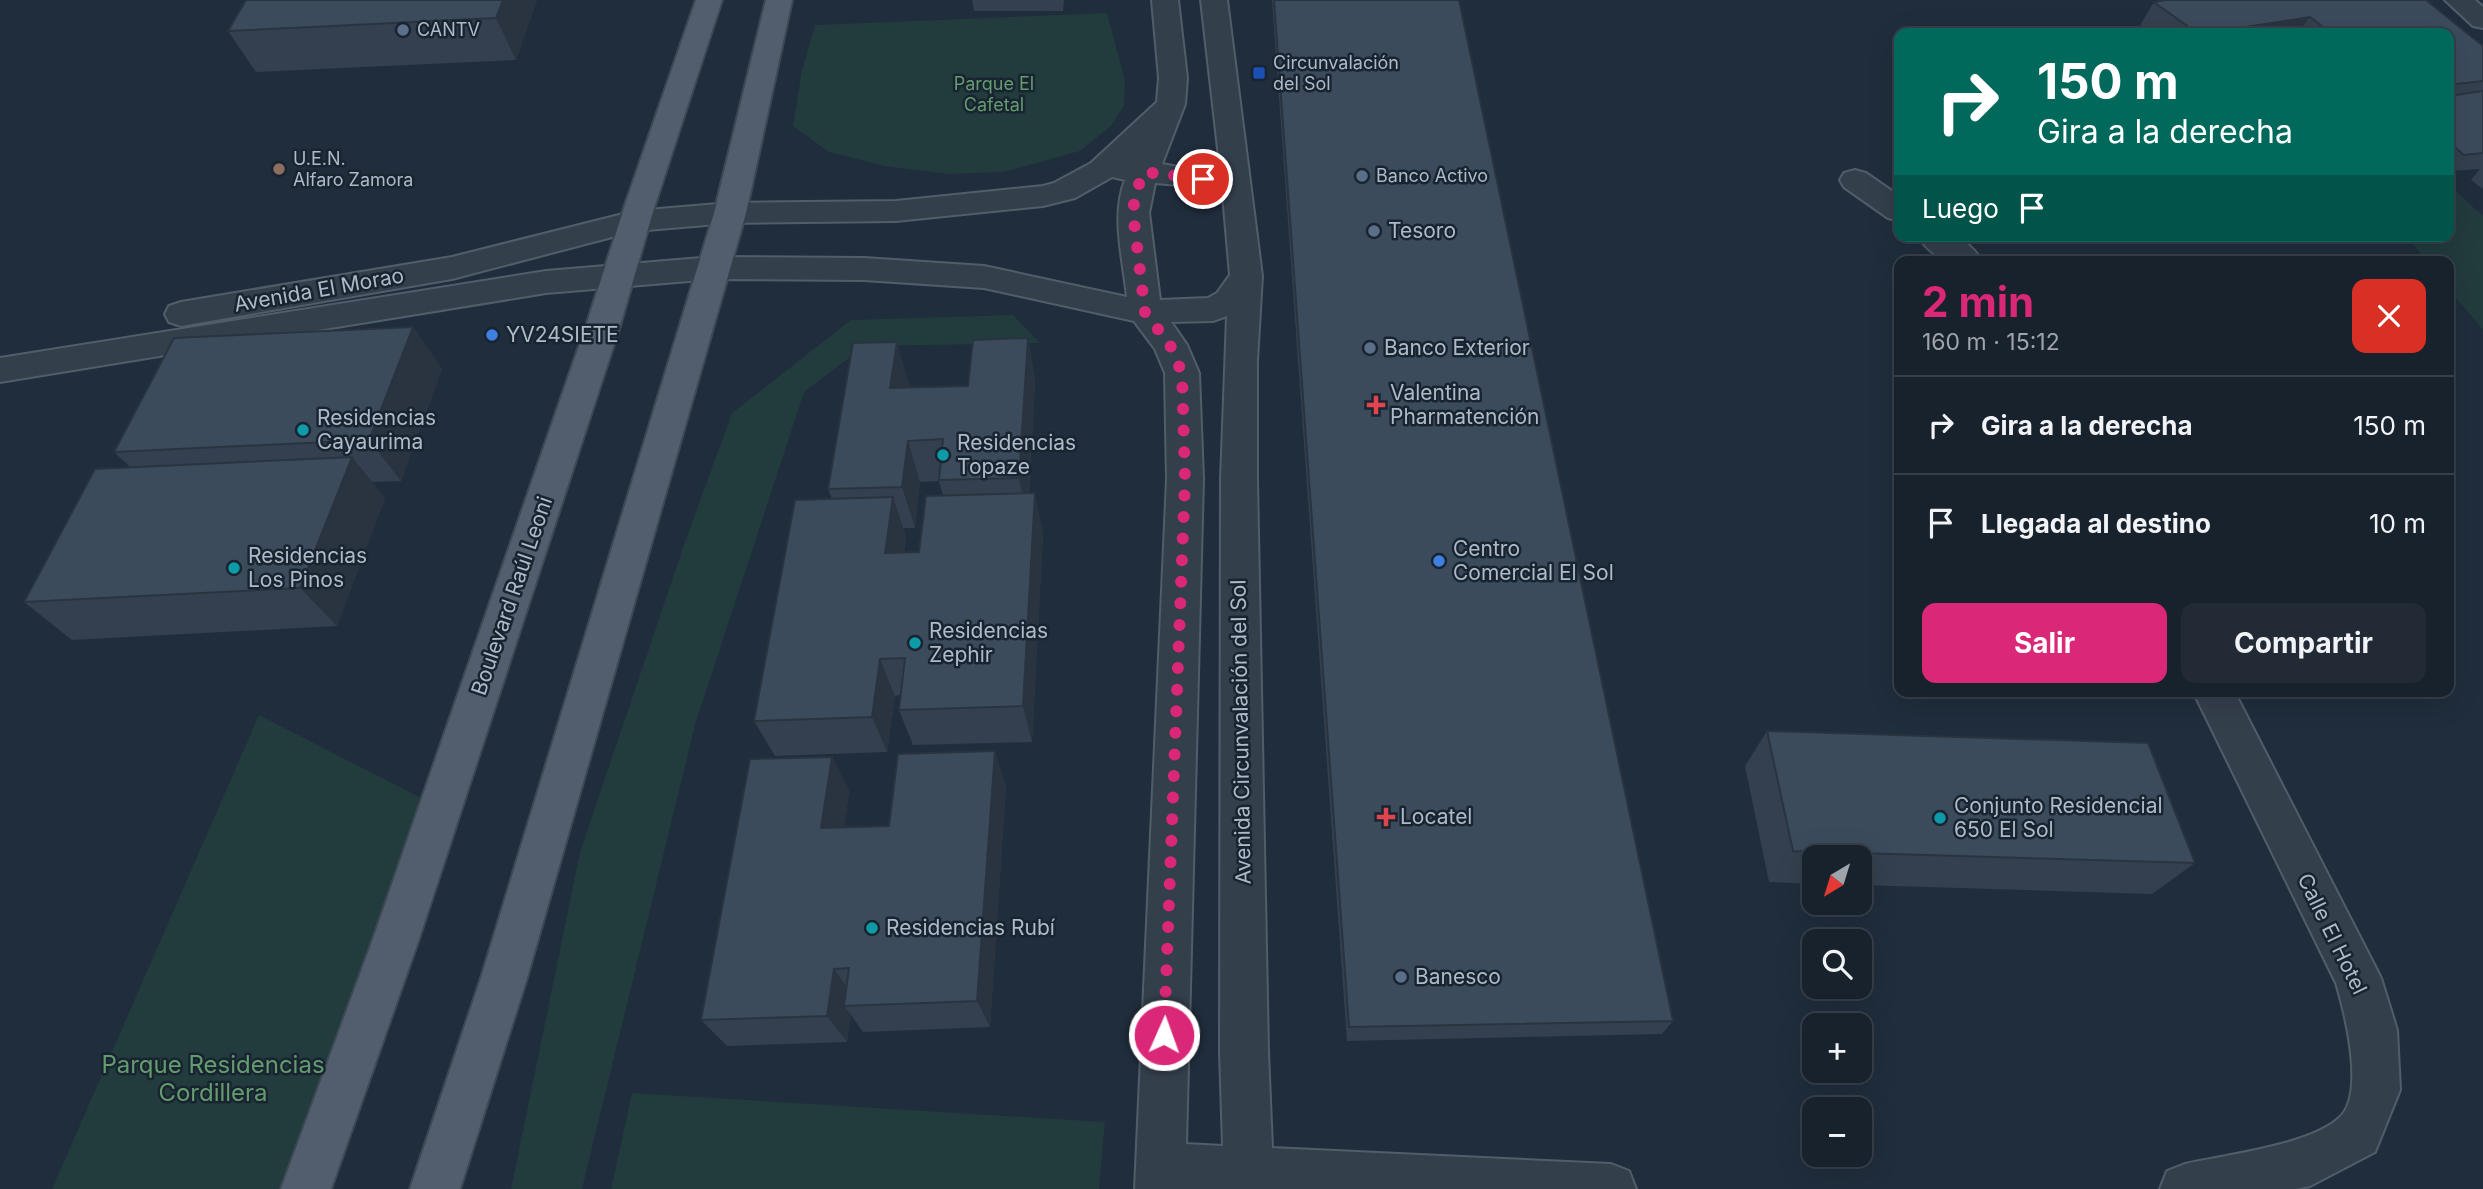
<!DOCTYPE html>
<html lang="es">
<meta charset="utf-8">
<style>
body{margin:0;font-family:Inter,sans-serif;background:#212a35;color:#f1f3f6;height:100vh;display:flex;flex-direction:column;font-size:26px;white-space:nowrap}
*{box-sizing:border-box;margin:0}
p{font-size:23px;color:#9fa4aa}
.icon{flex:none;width:38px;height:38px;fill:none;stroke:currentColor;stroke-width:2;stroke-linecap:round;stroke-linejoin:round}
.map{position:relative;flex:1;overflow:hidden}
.details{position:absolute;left:1894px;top:256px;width:560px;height:441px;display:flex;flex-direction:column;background:#18222d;border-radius:14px;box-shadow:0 7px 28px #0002,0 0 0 2px #363f49}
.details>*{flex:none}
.banner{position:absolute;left:1894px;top:28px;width:560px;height:214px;border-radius:14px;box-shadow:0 7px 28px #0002,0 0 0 2px #363f49;background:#00695c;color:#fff;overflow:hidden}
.needle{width:46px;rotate:218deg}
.buttons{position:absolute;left:1802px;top:845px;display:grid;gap:14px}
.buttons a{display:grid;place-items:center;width:70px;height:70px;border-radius:14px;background:#18222d;box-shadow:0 7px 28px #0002,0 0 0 2px #363f49;font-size:35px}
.pin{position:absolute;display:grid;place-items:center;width:60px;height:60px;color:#fff;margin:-30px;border:4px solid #fff;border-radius:50%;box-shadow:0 2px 7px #0007}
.me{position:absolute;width:77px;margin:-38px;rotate:2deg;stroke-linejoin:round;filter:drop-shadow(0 0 5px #0008)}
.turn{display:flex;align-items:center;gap:24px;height:147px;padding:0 28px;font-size:32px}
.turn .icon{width:91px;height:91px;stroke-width:2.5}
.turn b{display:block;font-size:49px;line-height:60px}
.then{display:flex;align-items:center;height:66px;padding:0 28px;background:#0003;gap:14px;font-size:26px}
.round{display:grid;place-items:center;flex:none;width:74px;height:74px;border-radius:14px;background:#212a35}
.head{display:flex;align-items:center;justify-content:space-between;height:119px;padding:0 28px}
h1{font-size:42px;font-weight:700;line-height:52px;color:#db2777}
.cta{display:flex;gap:14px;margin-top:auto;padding:14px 28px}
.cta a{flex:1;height:80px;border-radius:14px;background:#db2777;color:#fff;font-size:28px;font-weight:700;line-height:80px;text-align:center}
.cta a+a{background:#212a35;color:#f1f3f6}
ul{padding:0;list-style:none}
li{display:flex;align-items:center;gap:21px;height:98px;padding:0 28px;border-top:2px solid #363f49}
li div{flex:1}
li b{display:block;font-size:26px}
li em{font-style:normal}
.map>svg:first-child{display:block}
.green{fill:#223b3d}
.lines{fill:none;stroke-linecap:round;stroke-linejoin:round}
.minor-casing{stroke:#525d6a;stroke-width:4}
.major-casing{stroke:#3d4855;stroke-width:4}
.minor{fill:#343f4c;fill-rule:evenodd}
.major{fill:#525e6d;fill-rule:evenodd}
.wall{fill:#34404f;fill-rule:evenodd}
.shaded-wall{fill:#2a3440}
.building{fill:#3c4b5c;stroke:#2a3440;stroke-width:2}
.route{stroke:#db2777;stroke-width:12;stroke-dasharray:0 21.6}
.service-dot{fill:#5c6f8a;stroke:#192431;stroke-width:2.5}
.transit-dot{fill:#1a4fb4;stroke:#192431;stroke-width:2.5}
.education-dot{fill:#8d6e63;stroke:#192431;stroke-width:2.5}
.shop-dot{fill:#3f7fe0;stroke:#192431;stroke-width:2.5}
.health-dot{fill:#e0444e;stroke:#192431;stroke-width:2.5}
.culture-dot{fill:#0f9aa8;stroke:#192431;stroke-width:2.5}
.labels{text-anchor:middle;stroke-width:5;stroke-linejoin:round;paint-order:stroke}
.far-poi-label{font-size:18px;fill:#afbac8;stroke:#192431;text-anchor:start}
.far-park-label{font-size:18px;fill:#649b6f;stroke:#192431}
.poi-label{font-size:21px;fill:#afbac8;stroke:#192431;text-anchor:start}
.street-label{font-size:21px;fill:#afbac8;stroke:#192431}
.near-park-label{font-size:24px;fill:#649b6f;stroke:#192431}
</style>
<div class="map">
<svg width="2483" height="1189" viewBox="0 0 2483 1189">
<rect width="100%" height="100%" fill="#202d3c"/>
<path class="green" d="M 1107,13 L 1125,81 L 1124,106 L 1111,126 L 1080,151 L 1004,172 L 948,174 L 884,166 L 829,152 L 793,126 L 802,70 L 815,25 Z
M 2448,184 L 2483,216 L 2483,330 L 2448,288 L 2448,261 L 2426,261 L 2407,236 L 2448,236 Z
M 1013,315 L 1040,343 L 865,346 L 804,392 L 695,725 L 582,1189 L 511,1189 L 580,852 L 685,542 L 732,413 L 851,320 Z
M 259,715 L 427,801 L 282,1189 L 52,1189 Z
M 632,1093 L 1105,1122 L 1099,1189 L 611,1189 Z"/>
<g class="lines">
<defs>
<path id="minor" d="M 1152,0 L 1178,0 L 1187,78 L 1185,104 L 1162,164 L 1221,175 L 1201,0 L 1227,0 L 1262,276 L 1257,361 L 1257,480 L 1268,1052 L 1272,1148 L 1611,1164 L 1629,1171 L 1636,1189 L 1135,1189 L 1167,479 L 1165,373 L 1155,349 L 1134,321 L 984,288 L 864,280 L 713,279 L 546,293 L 0,382 L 0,358 L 546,271 L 713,257 L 864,258 L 984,266 L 1127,297 C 1123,259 1111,216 1125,180 L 1112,177 L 1075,198 L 1043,206 L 896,221 L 730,223 L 635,231 L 452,279 L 181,326 L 169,322 L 165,314 L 169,306 L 181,302 L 452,257 L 635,211 L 730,203 L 896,201 L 1043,186 L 1054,183 L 1091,163 L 1157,102 L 1159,78 ZM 1155,183 L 1179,185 L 1223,195 L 1230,275 L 1217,293 L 1208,298 L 1160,300 L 1149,213 ZM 1227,316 L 1221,480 L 1220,1052 L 1223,1146 L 1186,1144 L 1203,479 L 1199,373 L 1187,345 L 1171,322 L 1213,321 Z
M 2445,0 L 2475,0 L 2483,7 L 2483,28 L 2473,26 Z
M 1855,170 L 1866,173 L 1899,196 L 1899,221 L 1888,218 L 1844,187 L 1840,180 L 1844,173 Z
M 1918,236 C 1947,236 1965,233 1982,261 C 1953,261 1936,264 1918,236 Z
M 2193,691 L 2234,691 L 2381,978 L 2397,1030 L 2400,1090 L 2375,1152 L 2310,1186 L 2296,1189 L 2160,1189 L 2167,1171 L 2185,1164 C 2225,1155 2310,1145 2339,1118 C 2366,1095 2345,1013 2336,983 Z"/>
<path id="major" d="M 696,0 L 722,0 L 655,205 L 620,326 L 419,939 L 331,1189 L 281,1189 L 373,939 L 586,326 L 625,205 Z
M 766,0 L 792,0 L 746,213 L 527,978 L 460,1189 L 410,1189 L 481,978 L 714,213 Z"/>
</defs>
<use href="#minor" class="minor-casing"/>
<use href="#major" class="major-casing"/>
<use href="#minor" class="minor"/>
<use href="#major" class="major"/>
</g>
<path class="wall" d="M 537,0 L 516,60 L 256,72 L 228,31 Z
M 972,0 L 1064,0 L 1063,11 L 974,11 Z
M 1272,0 L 1459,0 L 1673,1021 L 1662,1034 L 1347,1041 Z
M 2426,0 L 2483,46 L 2483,189 L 2471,180 L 2480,169 L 2450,171 L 2448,170 L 2448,33 L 2152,33 L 2140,25 L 2154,2 Z
M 413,327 L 442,369 L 401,481 L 372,482 L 385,498 L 337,626 L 72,640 L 24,602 L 130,467 L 114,452 Z
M 1028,338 L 1035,381 L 1029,493 L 1043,533 L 1032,742 L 913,745 L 899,710 L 901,695 L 895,696 L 887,752 L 775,756 L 754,721 L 832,499 L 828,489 L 909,384 L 908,388 L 968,386 ZM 939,481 L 943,496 L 919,552 L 904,552 L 906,537 L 903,528 L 915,528 L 920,482 Z
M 1767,731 L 2195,863 L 2152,894 L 1860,885 L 1860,858 L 1815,858 L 1815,884 L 1769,882 L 1745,766 Z
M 832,757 L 849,791 L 844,828 L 889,826 L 1006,785 L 990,1027 L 863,1032 L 851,1015 L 847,1042 L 727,1046 L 701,1020 Z"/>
<path class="shaded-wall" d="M 503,0 L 537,0 L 516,60 L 496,18 Z
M 2310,17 L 2298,33 L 2207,33 Z
M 413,327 L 442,369 L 401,481 L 369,440 Z
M 1028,338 L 1035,381 L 1027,519 L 1019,478 Z
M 897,342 L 909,384 L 903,430 L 890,388 Z
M 908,441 L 920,482 L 915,528 L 902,487 Z
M 352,457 L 385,498 L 337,626 L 300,588 Z
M 1035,493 L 1043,533 L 1032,742 L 1023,706 Z
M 893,497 L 906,537 L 898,592 L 885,553 Z
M 880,659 L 895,696 L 887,752 L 872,717 Z
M 995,751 L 1006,785 L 990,1027 L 977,1001 Z
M 832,757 L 849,791 L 840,860 L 821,828 Z
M 834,969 L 853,996 L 844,1006 L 851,1015 L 847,1042 L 827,1016 Z"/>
<path class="building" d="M 246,0 L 503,0 L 496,18 L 228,31 Z
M 1274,0 L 1459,0 L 1673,1021 L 1349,1027 Z
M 2166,0 L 2426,0 L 2483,46 L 2483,81 L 2448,85 L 2448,33 L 2331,33 L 2310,17 L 2207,33 L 2197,33 L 2154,2 Z
M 2483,91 L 2483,153 L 2464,155 L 2448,141 L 2448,96 Z
M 413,327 L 369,440 L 114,452 L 174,338 Z
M 1028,338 L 1019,478 L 939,480 L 943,439 L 908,441 L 902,487 L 828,489 L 853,343 L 897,342 L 890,388 L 968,386 L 973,340 Z
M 352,457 L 300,588 L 24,602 L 95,469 Z
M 1035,493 L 1023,706 L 899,710 L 905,658 L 880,659 L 872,717 L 754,721 L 795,500 L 893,497 L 885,553 L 919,552 L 926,496 Z
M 1767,731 L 2148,743 L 2195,863 L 1793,851 Z
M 995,751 L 977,1001 L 844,1006 L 849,968 L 834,969 L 827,1016 L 701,1020 L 750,759 L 832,757 L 821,828 L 889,826 L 898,754 Z"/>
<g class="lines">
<path class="route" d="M 1164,1035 L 1185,479 L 1182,373 L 1170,345 L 1145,312 L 1133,213 L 1135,194 L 1144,172 L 1203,179"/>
</g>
<g class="service-dot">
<circle cx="403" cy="30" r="7"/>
<circle cx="1362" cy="176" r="7"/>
<circle cx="1374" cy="231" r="7"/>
<circle cx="1370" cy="348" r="7"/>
<circle cx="1401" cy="977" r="7"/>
</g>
<rect class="transit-dot" x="1252" y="66" width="14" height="14" rx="3.5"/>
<circle class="education-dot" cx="279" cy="169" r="7"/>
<g class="shop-dot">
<circle cx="492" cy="335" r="7"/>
<circle cx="1439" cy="561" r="7"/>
</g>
<g class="health-dot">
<path d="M1372.5 394.5h7v7h7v7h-7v7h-7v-7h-7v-7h7z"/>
<path d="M1382.5 806.5h7v7h7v7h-7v7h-7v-7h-7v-7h7z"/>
</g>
<g class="culture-dot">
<circle cx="303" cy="430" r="7"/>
<circle cx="943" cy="455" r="7"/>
<circle cx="234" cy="568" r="7"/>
<circle cx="915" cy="643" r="7"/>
<circle cx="1940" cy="818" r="7"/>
<circle cx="872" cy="928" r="7"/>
</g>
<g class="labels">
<g class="far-poi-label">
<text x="417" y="36">CANTV</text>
<text x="1273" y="69">Circunvalación<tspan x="1273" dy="21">del Sol</tspan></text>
<text x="293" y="165">U.E.N.<tspan x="293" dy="21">Alfaro Zamora</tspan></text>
<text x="1376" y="182">Banco Activo</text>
</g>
<g class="far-park-label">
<text x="994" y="90">Parque El<tspan x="994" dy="21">Cafetal</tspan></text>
</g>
<g class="poi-label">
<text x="1388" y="238">Tesoro</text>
<text x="506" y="342">YV24SIETE</text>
<text x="1384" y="355">Banco Exterior</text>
<text x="1390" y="400">Valentina<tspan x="1390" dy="24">Pharmatención</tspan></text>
<text x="317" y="425">Residencias<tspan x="317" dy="24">Cayaurima</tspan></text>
<text x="957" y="450">Residencias<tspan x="957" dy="24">Topaze</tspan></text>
<text x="1453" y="556">Centro<tspan x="1453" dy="24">Comercial El Sol</tspan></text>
<text x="248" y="563">Residencias<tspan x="248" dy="24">Los Pinos</tspan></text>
<text x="929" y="638">Residencias<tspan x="929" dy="24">Zephir</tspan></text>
<text x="1954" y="813">Conjunto Residencial<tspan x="1954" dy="24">650 El Sol</tspan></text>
<text x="1400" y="824">Locatel</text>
<text x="886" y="935">Residencias Rubí</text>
<text x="1415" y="984">Banesco</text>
</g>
<g class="street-label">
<text transform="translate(319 290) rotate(-10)" y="7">Avenida El Morao</text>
<text transform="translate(512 596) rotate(-71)" y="7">Boulevard Raúl Leoni</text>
<text transform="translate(1241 732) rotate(-91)" y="7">Avenida Circunvalación del Sol</text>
<text transform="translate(2332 934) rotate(64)" y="7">Calle El Hotel</text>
</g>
<g class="near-park-label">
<text x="213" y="1073">Parque Residencias<tspan x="213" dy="28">Cordillera</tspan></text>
</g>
</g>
</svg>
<div class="buttons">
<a><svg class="needle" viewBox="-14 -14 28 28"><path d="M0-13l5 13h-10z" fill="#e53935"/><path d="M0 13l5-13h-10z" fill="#9fa4aa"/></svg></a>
<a><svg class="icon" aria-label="search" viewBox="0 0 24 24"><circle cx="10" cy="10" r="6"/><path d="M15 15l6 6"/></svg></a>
<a>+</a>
<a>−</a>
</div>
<div class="pin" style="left:1203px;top:179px;background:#d93025"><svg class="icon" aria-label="arrive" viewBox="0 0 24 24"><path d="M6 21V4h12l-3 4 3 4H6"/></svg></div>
<svg class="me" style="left:1164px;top:1035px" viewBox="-20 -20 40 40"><circle r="17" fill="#db2777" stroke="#fff" stroke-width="3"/><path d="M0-11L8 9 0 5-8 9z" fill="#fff"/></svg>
<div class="banner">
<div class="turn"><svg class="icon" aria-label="right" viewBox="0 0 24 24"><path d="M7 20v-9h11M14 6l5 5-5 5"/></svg><div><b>150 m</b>Gira a la derecha</div></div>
<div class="then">Luego<svg class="icon" aria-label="arrive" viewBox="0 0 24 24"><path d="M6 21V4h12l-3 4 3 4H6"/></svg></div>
</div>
<section class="details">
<div class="head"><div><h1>2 min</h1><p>160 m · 15:12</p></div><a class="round" style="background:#d93025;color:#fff"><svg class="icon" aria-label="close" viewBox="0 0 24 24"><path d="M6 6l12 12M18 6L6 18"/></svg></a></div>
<ul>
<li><svg class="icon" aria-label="right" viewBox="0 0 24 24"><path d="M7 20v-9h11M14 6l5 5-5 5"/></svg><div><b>Gira a la derecha</b></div><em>150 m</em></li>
<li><svg class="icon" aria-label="arrive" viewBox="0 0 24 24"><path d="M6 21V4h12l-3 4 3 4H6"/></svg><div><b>Llegada al destino</b></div><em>10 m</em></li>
</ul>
<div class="cta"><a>Salir</a><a>Compartir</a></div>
</section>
</div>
